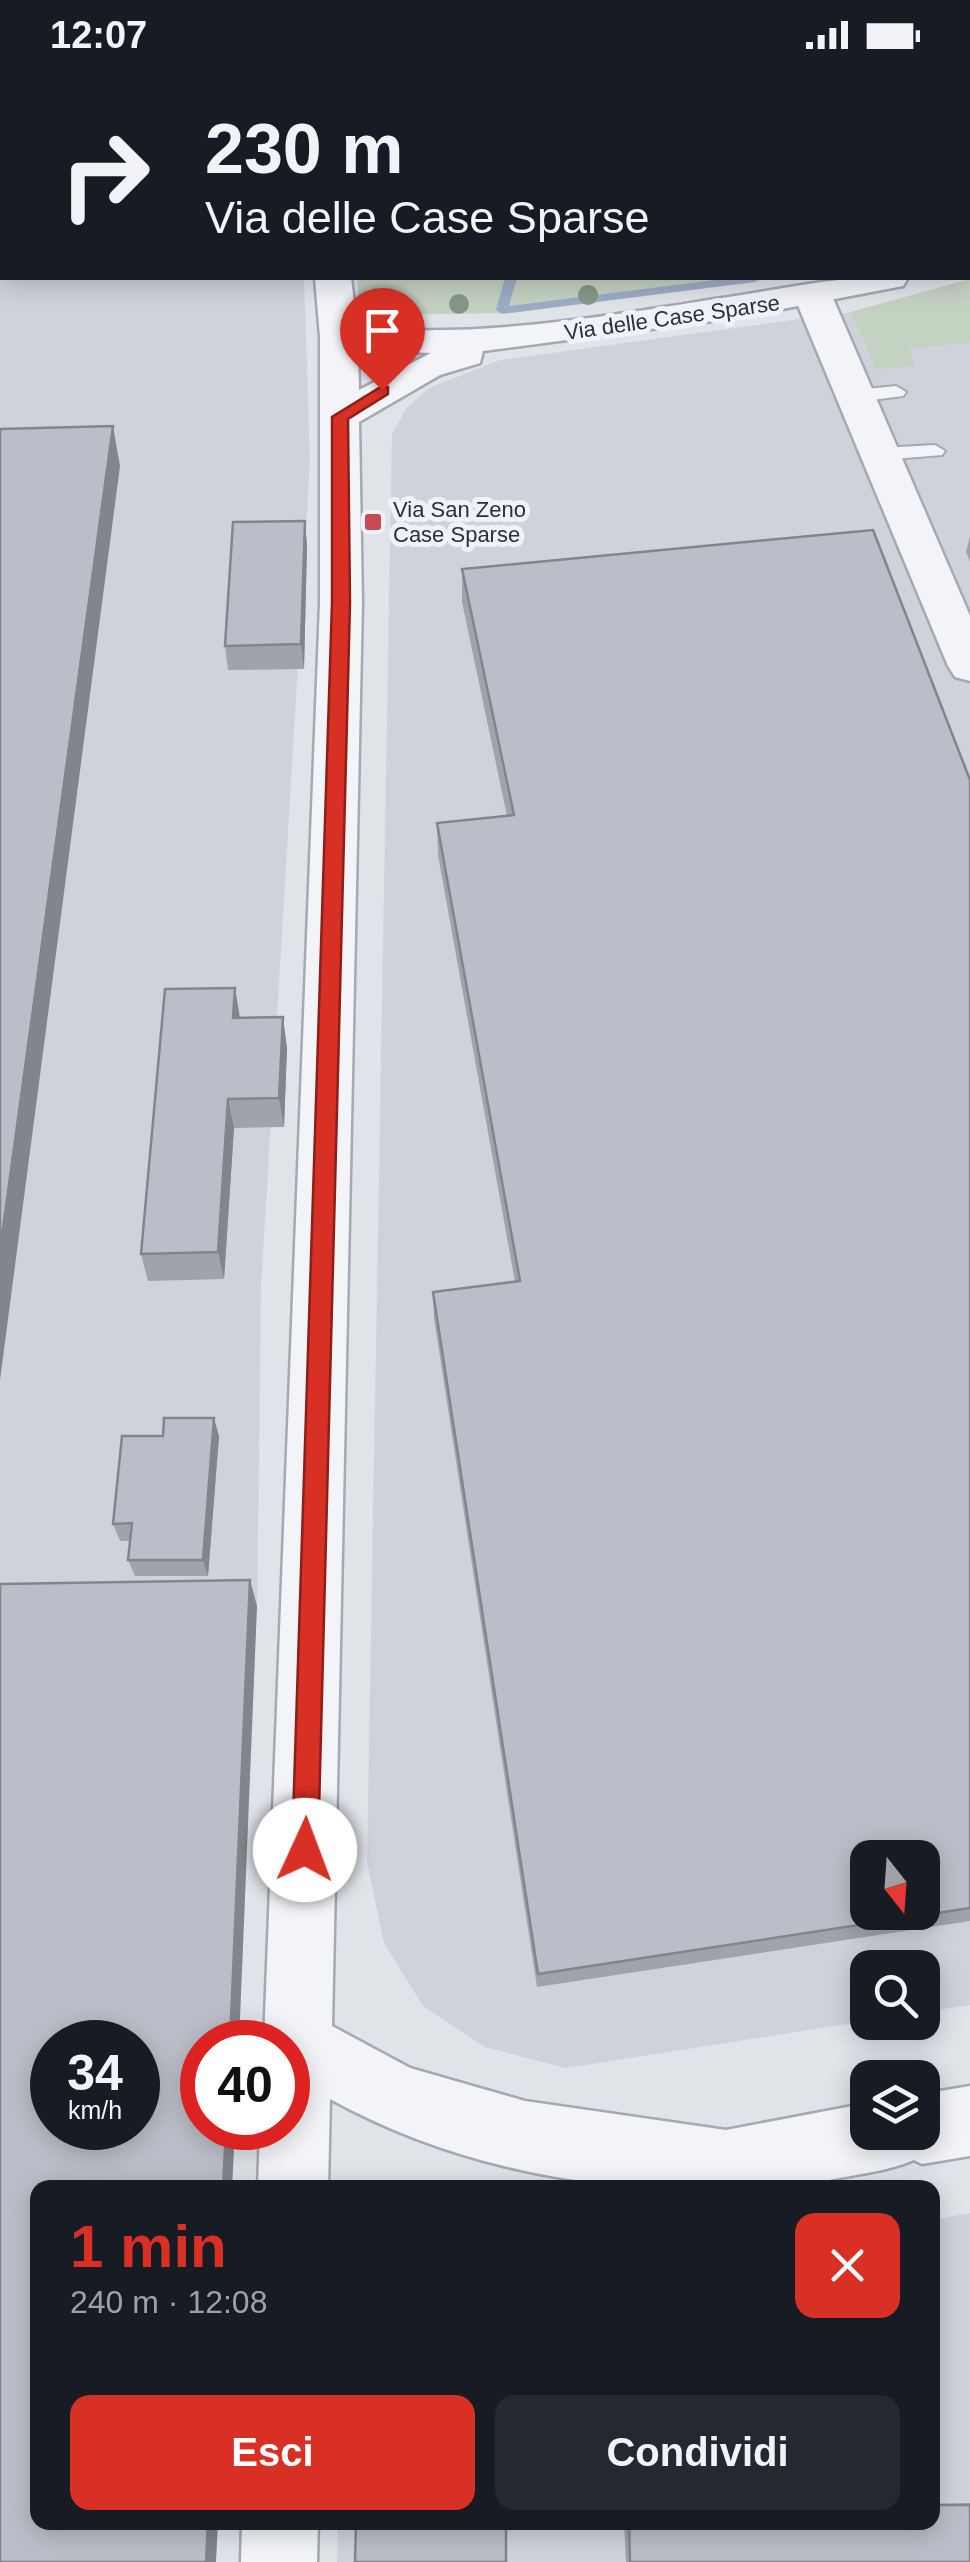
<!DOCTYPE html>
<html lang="it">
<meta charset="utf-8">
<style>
body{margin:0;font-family:Helvetica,sans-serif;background:#242831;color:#f1f3f6;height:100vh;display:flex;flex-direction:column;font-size:38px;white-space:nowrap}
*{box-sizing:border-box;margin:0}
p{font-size:32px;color:#9ea1a6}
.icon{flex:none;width:55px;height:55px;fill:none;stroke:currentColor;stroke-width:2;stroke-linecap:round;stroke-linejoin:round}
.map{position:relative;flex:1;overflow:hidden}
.sheet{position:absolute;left:30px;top:2110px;width:910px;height:350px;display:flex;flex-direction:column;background:#171b24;border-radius:20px;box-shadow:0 5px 25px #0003}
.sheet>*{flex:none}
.banner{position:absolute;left:0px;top:0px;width:970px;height:210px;box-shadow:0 5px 25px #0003;background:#171b24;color:#f1f3f6;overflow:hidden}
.needle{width:65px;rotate:163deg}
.buttons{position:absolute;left:850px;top:1770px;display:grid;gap:20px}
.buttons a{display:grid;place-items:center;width:90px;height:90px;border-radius:20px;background:#171b24;box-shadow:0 5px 25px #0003;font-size:50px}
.speed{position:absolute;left:30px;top:1950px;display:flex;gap:20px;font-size:50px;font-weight:700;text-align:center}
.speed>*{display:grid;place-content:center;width:130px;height:130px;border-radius:50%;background:#171b24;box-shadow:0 5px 25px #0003;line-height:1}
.speed small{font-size:25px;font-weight:400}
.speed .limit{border:15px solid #d22;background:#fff;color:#111}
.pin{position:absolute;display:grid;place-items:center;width:85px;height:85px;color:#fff;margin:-102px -42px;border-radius:50% 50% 50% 0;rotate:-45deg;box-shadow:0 0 10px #0007}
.pin .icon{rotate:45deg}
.me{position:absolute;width:110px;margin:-55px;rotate:2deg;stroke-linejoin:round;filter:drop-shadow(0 0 8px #0008)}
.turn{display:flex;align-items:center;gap:35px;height:210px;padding:0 40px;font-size:45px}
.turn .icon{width:130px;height:130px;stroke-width:2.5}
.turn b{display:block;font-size:70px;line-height:85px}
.round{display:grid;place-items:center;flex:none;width:105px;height:105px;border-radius:20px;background:#242831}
.head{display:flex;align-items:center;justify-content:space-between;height:170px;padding:0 40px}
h1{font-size:60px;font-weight:600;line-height:75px;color:#d93025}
.cta{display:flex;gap:20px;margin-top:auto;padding:20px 40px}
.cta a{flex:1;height:115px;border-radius:20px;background:#d93025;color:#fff;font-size:40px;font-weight:600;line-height:115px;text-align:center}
.cta a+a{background:#242831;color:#f1f3f6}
.status{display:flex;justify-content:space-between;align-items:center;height:70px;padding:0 50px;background:#171b24;direction:ltr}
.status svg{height:28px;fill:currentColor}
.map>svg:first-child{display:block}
.built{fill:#cfd2da;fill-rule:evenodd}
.green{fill:#c4d2c2}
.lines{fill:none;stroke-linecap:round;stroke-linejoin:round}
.stream{fill:#9dadc6;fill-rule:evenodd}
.service-casing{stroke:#a6a9b2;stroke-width:4}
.minor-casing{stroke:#a6a9b2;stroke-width:5}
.tertiary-casing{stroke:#a6a9b2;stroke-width:5}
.service{fill:#f3f4f7;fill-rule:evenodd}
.minor{fill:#f3f4f7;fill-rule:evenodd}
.tertiary{fill:#f3f4f7;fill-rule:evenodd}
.tree{fill:#859887}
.wall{fill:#a1a3ac}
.shaded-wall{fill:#83858c}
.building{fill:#bbbec8;stroke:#83858c;stroke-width:2.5;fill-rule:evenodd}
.route{fill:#d93025;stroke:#8d1f18;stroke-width:2.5}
.poi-dot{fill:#c64c53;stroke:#f0f2f6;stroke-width:4}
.labels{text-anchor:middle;stroke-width:10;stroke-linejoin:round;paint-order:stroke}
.far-street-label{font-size:22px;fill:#2a2f3f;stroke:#f0f2f6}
.far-poi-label{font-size:22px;fill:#2a2f3f;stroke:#f0f2f6;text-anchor:start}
</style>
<div class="status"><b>12:07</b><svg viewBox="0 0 49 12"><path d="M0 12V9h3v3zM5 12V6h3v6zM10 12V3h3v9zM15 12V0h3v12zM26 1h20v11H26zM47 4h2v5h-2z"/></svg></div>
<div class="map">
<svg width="970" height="2492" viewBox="0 0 970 2492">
<rect width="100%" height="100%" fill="#e0e3e8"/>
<path class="built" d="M 0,15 L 2,208 L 304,208 L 310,391 L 261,1217 L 257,1536 L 239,1972 L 202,1972 L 202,2058 L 235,2058 L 232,2117 L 38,2118 L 38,2452 L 0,2492 ZM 52,1972 L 138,1972 L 138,2058 L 52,2058 Z
M 970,209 L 970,1935 L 923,1942 L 922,1898 L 868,1898 L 867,1951 L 566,1998 L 485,1977 L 423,1936 L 384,1873 L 367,1792 L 392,364 L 406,339 L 429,318 L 500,290 L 851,242 ZM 868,1788 L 922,1788 L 922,1842 L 868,1842 Z
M 970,2143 L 970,2492 L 337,2492 L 338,2453 L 932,2452 L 933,2150 Z"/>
<path class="green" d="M 637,0 L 969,0 L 970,104 L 968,2 L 627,2 Z
M 357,208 L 779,208 L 511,243 L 371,245 L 359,238 Z
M 970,209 L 970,273 L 909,278 L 915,296 L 876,299 L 851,242 Z"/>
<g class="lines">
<path class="stream" d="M 505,208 L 517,208 L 509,236 L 731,208 L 761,208 L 755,212 L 502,244 L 496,240 Z"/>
<defs>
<path id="service" d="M 968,149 L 970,149 L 970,161 L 968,161 Z
M 896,316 L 906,322 L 903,326 L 856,332 L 846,326 L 856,320 Z
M 935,375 L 945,381 L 942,385 L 881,390 L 871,384 L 881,378 Z"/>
<path id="minor" d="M 813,215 L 826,218 L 832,226 L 970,546 L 970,611 L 955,607 L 948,596 L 794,226 L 800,218 Z"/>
<path id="tertiary" d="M 36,0 L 133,0 L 135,2 L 38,2 Z
M 332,0 L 367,0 L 369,2 L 334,2 Z
M 970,172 L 970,194 L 968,195 L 968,173 Z
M 315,208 L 351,208 L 357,257 C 483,269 611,245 735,226 C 793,217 850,204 908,208 L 903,216 L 735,248 L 483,281 L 480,293 L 440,305 L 359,352 L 362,533 L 332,1956 L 410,1998 L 525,2031 L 726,2060 L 868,2033 L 868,2062 L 922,2062 L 922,2024 L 970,2016 L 970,2086 L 922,2094 L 914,2090 C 891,2100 865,2103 840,2108 C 674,2139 478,2111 330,2029 L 328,2118 L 258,2118 L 260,2058 L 288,2058 L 288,1972 L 264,1972 L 320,533 L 320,267 ZM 358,280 L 431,283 L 359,320 Z
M 242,2452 L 318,2452 L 317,2492 L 241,2492 Z"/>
</defs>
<use href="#service" class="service-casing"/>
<use href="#minor" class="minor-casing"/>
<use href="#tertiary" class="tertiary-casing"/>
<use href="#service" class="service"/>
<use href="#minor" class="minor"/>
<use href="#tertiary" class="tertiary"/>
</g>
<g class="tree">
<circle cx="588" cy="225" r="10"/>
<circle cx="459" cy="234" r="10"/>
</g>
<path class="wall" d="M 305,451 L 307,476 L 304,599 L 228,600 L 225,576 Z
M 970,466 L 970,491 L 966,482 Z
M 462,499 L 970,710 L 970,1851 L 537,1917 L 434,1248 L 433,1222 L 515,1212 L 438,785 L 437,753 L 507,746 L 462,532 Z
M 240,948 L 287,978 L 284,1057 L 234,1058 L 224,1209 L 148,1211 L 141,1184 Z
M 163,1366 L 219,1366 L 208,1506 L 135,1506 L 128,1490 L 130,1471 L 120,1471 L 113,1454 Z
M 970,2433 L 970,2492 L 626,2492 L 624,2452 L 932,2452 L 932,2434 Z"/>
<path class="shaded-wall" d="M 113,356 L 120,396 L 0,1310 L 0,1180 Z
M 305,451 L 307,476 L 304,599 L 301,574 Z
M 235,918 L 240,948 L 233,948 Z
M 283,947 L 287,978 L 284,1057 L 279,1028 Z
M 228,1029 L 234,1058 L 224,1209 L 218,1182 Z
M 214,1348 L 219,1366 L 208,1506 L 203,1490 Z
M 250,1510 L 257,1536 L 239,1972 L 230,1972 Z
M 226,2058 L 235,2058 L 232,2118 L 223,2118 Z
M 208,2452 L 218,2452 L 216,2492 L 206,2492 Z"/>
<path class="building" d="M 113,356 L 0,1180 L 0,359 Z
M 305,451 L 301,574 L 225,576 L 233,452 Z
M 873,460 L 970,710 L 970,1838 L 538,1904 L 433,1222 L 520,1211 L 437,753 L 514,745 L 462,499 ZM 868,1788 L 922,1788 L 922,1842 L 868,1842 Z
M 235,918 L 233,948 L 283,947 L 279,1028 L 228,1029 L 218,1182 L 141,1184 L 165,919 Z
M 164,1348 L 214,1348 L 203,1490 L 128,1490 L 132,1453 L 113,1454 L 122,1366 L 163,1366 Z
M 250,1510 L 230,1972 L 202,1972 L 202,2058 L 226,2058 L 223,2118 L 38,2118 L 38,2452 L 208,2452 L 206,2492 L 0,2492 L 0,1514 ZM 52,1972 L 138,1972 L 138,2058 L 52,2058 Z
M 932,2435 L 970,2435 L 970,2492 L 630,2492 L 629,2452 L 932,2452 Z
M 356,2452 L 506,2452 L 506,2492 L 355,2492 Z"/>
<path class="route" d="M 382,316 L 388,317 L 388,324 L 348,349 L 350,533 L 318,1780 L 314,1789 L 305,1793 L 296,1789 L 292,1780 L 332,533 L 332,347 Z"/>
<rect class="poi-dot" x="363" y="442" width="20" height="20" rx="5"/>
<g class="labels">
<g class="far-street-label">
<text transform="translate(672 247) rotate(-8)" y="8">Via delle Case Sparse</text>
</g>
<g class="far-poi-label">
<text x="393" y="447">Via San Zeno<tspan x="393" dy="25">Case Sparse</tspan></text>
</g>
</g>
</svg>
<div class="buttons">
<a><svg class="needle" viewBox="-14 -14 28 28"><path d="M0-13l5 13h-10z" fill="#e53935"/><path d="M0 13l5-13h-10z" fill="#9ea1a6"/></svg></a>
<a><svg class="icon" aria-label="search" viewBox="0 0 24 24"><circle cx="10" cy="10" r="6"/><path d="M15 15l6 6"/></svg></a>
<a><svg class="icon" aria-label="layers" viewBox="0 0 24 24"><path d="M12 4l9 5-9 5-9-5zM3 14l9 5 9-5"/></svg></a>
</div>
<div class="speed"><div>34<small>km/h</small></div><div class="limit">40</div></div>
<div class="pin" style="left:382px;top:320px;background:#d93025"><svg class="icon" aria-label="arrive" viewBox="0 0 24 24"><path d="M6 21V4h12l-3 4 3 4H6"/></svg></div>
<svg class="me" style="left:305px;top:1780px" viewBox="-20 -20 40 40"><circle r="19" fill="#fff"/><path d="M0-13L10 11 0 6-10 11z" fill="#d93025"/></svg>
<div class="banner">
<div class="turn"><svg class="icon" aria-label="right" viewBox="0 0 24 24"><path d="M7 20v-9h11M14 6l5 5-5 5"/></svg><div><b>230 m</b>Via delle Case Sparse</div></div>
</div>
<section class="sheet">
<div class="head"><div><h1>1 min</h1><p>240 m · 12:08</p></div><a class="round" style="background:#d93025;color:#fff"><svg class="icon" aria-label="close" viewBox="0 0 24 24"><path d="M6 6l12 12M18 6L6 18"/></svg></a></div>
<div class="cta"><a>Esci</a><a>Condividi</a></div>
</section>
</div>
